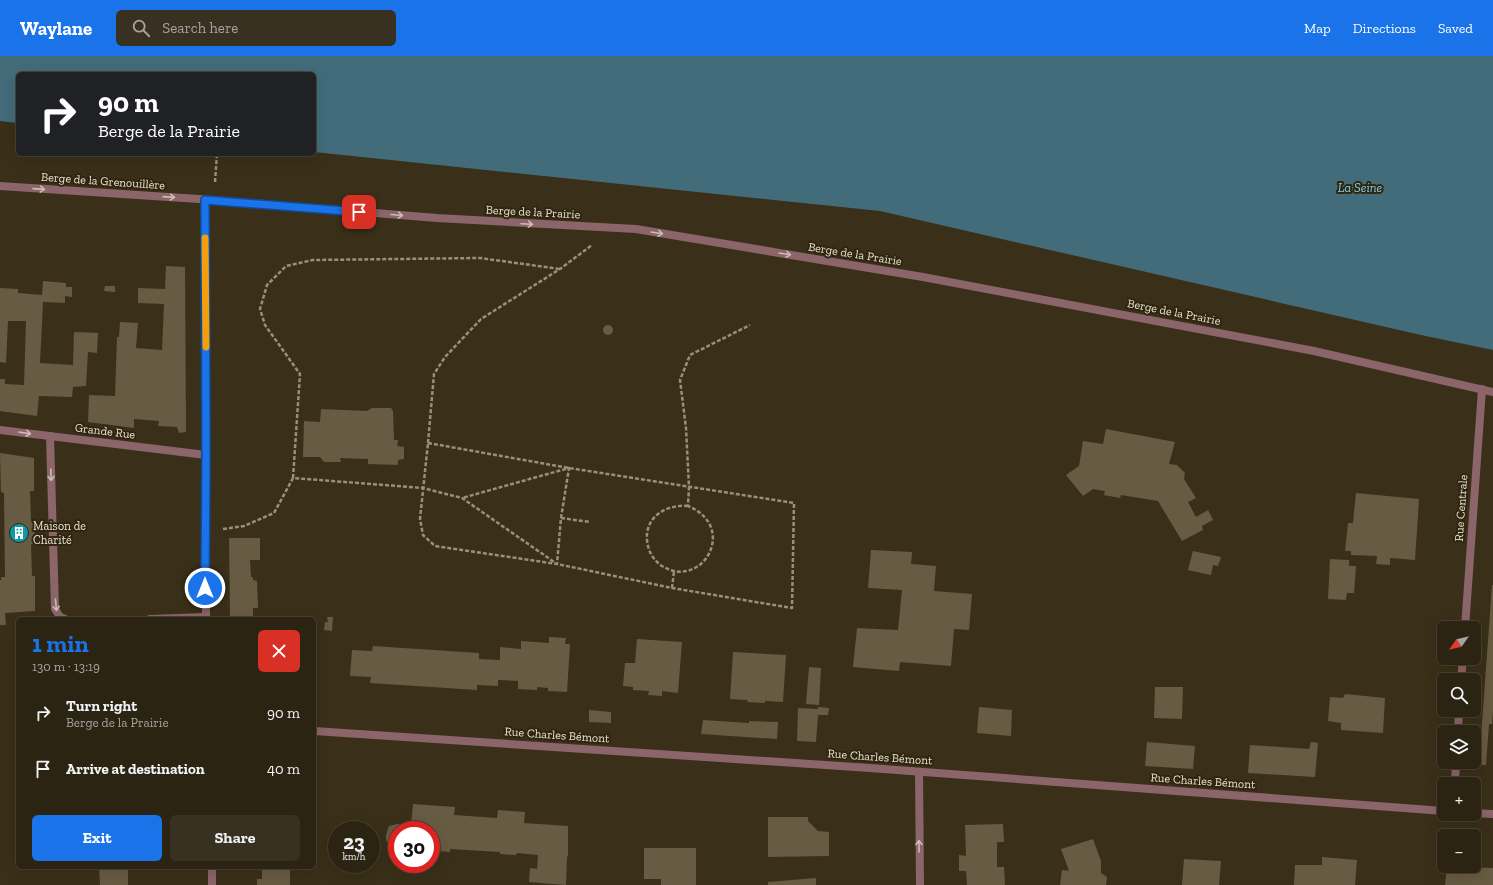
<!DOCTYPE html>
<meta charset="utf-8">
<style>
body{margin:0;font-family:"Zilla Slab",serif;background:#383021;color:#f1f3f6;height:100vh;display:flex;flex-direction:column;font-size:15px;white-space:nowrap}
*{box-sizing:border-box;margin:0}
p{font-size:13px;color:#a6a4a0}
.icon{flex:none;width:22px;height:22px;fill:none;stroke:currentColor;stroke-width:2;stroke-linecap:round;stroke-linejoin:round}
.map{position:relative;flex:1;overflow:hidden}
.sheet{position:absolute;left:16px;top:561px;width:300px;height:252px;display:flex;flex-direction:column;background:#2c2413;border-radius:6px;box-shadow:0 4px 16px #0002,0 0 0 1px #484133}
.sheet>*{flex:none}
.hud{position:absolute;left:16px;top:16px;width:300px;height:84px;border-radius:6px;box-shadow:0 4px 16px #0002,0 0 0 1px #484133;background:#202124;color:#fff;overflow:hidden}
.needle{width:26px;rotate:236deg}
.buttons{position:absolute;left:1437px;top:565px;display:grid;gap:8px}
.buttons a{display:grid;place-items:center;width:44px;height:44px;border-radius:6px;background:#2c2413;box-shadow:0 4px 16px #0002,0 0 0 1px #484133;font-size:20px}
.speed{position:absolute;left:328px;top:765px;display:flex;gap:8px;font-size:20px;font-weight:700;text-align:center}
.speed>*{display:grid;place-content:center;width:52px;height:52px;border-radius:50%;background:#2c2413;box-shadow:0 4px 16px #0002,0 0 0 1px #484133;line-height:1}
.speed small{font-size:10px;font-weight:400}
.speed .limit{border:6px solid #d22;background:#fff;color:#111}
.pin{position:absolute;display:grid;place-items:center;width:34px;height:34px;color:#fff;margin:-17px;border-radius:8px;box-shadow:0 2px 6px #0006}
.me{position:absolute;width:44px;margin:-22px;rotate:0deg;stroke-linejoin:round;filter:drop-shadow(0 0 3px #0008)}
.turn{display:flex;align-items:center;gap:14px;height:84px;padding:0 16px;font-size:18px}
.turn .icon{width:52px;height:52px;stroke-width:2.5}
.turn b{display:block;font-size:28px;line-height:34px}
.round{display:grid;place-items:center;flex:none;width:42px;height:42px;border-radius:6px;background:#383021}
.head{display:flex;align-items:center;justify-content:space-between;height:68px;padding:0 16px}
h1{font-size:24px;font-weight:700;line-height:30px;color:#1a73e8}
.cta{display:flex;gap:8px;margin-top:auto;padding:8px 16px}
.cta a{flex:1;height:46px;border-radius:6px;background:#1a73e8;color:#fff;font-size:16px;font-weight:700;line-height:46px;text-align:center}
.cta a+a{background:#383021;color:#f1f3f6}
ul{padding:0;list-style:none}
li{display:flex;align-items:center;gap:12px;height:56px;padding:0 16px}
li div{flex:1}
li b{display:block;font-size:15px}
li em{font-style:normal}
header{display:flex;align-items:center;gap:24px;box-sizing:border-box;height:56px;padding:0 20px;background:#1a73e8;color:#fff}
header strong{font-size:19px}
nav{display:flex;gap:22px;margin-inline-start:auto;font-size:14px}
.search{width:280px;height:36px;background:#383021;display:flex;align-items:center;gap:10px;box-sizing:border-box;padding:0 14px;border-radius:6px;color:#a6a4a0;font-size:15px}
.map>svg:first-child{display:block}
.water{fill:#426c7a}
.building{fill:#675b43}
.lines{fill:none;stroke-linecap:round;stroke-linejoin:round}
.path{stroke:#98907e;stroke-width:2.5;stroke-dasharray:4 2;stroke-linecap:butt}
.lane{stroke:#8b6569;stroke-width:8}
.street{stroke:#8b6569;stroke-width:8}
.oneway{stroke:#ccbcb4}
.route-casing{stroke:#114b97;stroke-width:10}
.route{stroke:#1a73e8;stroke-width:7}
.slow{stroke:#f59e0b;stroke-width:7}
.labels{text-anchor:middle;stroke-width:4;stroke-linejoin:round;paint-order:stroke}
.street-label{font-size:12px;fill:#e8e2d4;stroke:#30260f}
.poi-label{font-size:12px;fill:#e8e2d4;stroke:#30260f;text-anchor:start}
.water-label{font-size:13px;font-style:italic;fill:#83cde6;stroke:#30260f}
</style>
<header>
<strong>Waylane</strong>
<div class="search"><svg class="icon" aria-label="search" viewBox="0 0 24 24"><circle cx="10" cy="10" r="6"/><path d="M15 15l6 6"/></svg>Search here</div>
<nav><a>Map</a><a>Directions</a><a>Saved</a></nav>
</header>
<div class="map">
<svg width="1493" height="829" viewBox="0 0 1493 829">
<rect width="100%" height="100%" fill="#3a3019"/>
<path class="water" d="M 0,0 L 1493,0 L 1493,294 L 1421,279 L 880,155 L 314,96 L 314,18 L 18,18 L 18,67 L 0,65 Z"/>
<path class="building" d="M 166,210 L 185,211 L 186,376 L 179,377 L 177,371 L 158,370 L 159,365 L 134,363 L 134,372 L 88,366 L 89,339 L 115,340 L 117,281 L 119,281 L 120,266 L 138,267 L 136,292 L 162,294 L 164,248 L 138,247 L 138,232 L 165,233 Z
M 43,225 L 66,227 L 66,231 L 72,231 L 72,241 L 65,240 L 65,247 L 43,246 L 40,307 L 73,309 L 74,276 L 98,277 L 97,297 L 88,296 L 86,330 L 73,331 L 72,341 L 39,340 L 37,360 L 0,355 L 0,323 L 5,323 L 5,328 L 24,329 L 26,265 L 8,265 L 6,307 L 0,306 L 0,232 L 18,233 L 18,237 L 42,239 Z
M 105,230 L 115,230 L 115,236 L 104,235 Z
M603 274a5 5 0 1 1 10 0a5 5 0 1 1-10 0Z
M 372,352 L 391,352 L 393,355 L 394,384 L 398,384 L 397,390 L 404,391 L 404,403 L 398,404 L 398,409 L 368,408 L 368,403 L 340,402 L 341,406 L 324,406 L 320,401 L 303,401 L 304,365 L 320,366 L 321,353 L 367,355 Z
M 1106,373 L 1175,386 L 1169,408 L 1177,409 L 1185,417 L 1184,423 L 1196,442 L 1188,446 L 1196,461 L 1208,454 L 1213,464 L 1202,470 L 1203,474 L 1182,485 L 1158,445 L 1121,439 L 1120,442 L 1104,439 L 1105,435 L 1093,433 L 1083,440 L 1066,419 L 1079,410 L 1083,385 L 1103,388 Z
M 0,397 L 34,402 L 34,435 L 30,435 L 31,465 L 34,466 L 35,488 L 31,488 L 32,520 L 35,520 L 35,555 L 5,557 L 6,569 L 0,569 L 0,524 L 1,524 L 1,521 L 5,521 L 4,437 L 1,436 Z
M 1356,437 L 1419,443 L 1415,504 L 1390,502 L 1390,509 L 1376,508 L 1377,500 L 1351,499 L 1351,495 L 1345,495 L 1348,467 L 1353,467 Z
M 229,482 L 260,482 L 260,504 L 250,504 L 251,521 L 253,521 L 253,524 L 257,525 L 258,552 L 253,552 L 253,563 L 230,563 Z
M 871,494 L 912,496 L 911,508 L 936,510 L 934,535 L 972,538 L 969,574 L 954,573 L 951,610 L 900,606 L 899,615 L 853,611 L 857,572 L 898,574 L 902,534 L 868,532 Z
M 1193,495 L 1221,501 L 1218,510 L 1213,509 L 1211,519 L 1188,514 Z
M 1330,503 L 1349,504 L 1349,510 L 1356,510 L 1354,537 L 1347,537 L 1346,544 L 1328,543 Z
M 1492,529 L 1493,529 L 1493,655 L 1492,668 L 1489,668 L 1486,709 L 1479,709 Z
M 327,561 L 333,561 L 332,575 L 324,574 L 325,566 L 328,566 Z
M 549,581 L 566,582 L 565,588 L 570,588 L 567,636 L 548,635 L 548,632 L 537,631 L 537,634 L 518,633 L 518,625 L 498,624 L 498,630 L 477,629 L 477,634 L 370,627 L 371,621 L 350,620 L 352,594 L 372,595 L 373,590 L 479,597 L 479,603 L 500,604 L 500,591 L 521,593 L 521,585 L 549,587 Z
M 637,583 L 682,586 L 678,637 L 662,635 L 662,640 L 648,639 L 649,635 L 633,634 L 633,631 L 623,630 L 625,607 L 635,607 Z
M 733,596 L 786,599 L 783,646 L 765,645 L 765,647 L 747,646 L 748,644 L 730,643 Z
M 809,611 L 821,612 L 819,649 L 806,648 Z
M 1155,631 L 1183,631 L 1182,663 L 1154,662 Z
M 1345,638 L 1385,642 L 1383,677 L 1341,674 L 1341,667 L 1328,665 L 1330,641 L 1343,642 Z
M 818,651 L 829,652 L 828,659 L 818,659 L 816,686 L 797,685 L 798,652 L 818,653 Z
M 979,651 L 1012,654 L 1011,680 L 977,677 Z
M 589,654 L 611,656 L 611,667 L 589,666 Z
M 703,664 L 749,667 L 749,665 L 778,666 L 777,683 L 701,678 Z
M 1147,686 L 1195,690 L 1193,713 L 1145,710 Z
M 1311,686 L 1318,687 L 1315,721 L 1248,717 L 1250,689 L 1309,693 Z
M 413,748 L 455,751 L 454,759 L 497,762 L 498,754 L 525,756 L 524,767 L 568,770 L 568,800 L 567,801 L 566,829 L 529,826 L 530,812 L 537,813 L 538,799 L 517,797 L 516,799 L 500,798 L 500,796 L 450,793 L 450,796 L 439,795 L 438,797 L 431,796 L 431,774 L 397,774 L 397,790 L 388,787 L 386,784 L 386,779 L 389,770 L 397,768 L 411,769 Z
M 768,761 L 808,761 L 808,765 L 818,775 L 829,776 L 829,800 L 768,801 Z
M 1003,768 L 1004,786 L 997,786 L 997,811 L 1004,811 L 1005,829 L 967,829 L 966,815 L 959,815 L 959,799 L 966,800 L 965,769 Z
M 1093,783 L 1101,805 L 1101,817 L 1107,821 L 1106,829 L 1060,829 L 1062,814 L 1069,815 L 1061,793 Z
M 644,792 L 696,792 L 696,829 L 661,829 L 661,823 L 644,823 Z
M 1322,801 L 1357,804 L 1355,829 L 1294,829 L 1295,809 L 1322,809 Z
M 1184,803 L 1221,805 L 1219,829 L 1182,829 Z
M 1447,810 L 1493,812 L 1493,829 L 1445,829 Z
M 99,811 L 128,811 L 128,829 L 100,829 Z
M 262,811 L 290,811 L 290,829 L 257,829 L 257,823 L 262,823 Z
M 816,822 L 816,829 L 768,829 L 768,826 Z"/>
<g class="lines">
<path class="path" d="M 215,126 L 217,98
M 428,387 L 569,412 L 794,447 L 792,552 L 672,532 L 557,508 L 435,490 L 423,479 L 420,463 Z
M 428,387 L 434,318 L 445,301 L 481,263 L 560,213 L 592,189
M 293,422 L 300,318 L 265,269 L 260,253 L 267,229 L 286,210 L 313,204 L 480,202 L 560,213
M 688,450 C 666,448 645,461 647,484 C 648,495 653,504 662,510 C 702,535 739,471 688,450 L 689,431 L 686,372 L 680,324 L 690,299 L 750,269
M 561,462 L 590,466
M 223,473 L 244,470 L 274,457 L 293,422 L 423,432 L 462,442 L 557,508 L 561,462 L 569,412 L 462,442
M 672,532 L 674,515"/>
<path class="lane" d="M 50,380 L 55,553 L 60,561 L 65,563
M 150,563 L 206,561"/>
<path class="street" d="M 0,130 L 214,144 L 437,162 L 636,173 L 923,221 L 1314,295 L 1493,336
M 205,144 L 206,399 L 206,563
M 0,374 L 206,399
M 1465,572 L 1482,333
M 1461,624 L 1463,602
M 314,675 L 870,712 L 1444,755
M 1458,676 L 1459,654
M 919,716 L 920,829
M 1455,728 L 1456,706
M 1474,757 L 1493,758
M 212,811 L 212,829"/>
</g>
<defs><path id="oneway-shaft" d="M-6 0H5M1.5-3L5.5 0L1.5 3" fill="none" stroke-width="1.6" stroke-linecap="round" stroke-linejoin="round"/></defs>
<g class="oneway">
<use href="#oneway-shaft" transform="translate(39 133) rotate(4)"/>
<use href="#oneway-shaft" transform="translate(169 141) rotate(4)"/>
<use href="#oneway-shaft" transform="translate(397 159) rotate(5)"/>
<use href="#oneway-shaft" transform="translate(527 168) rotate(3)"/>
<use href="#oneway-shaft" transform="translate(657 177) rotate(9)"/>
<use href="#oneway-shaft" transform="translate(785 198) rotate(9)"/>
<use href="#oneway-shaft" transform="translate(25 377) rotate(8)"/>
<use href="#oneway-shaft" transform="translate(51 419) rotate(88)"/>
<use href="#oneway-shaft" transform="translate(56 549) rotate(85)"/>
<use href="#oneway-shaft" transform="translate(919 790) rotate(-91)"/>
</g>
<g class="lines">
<defs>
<path id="route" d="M 205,532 L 206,400 L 205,144 L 359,156"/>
</defs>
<use href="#route" class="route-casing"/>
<use href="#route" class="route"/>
<path class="slow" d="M 205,182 L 206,291"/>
</g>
<defs>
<symbol id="building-disc" viewBox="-11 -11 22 22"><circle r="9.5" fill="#0f9aa8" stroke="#30260f"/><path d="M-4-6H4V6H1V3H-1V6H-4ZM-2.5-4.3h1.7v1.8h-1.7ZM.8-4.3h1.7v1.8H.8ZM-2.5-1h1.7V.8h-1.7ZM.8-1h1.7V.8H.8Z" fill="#fff"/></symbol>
</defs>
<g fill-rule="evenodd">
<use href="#building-disc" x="8" y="466" width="22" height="22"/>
</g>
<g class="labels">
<g class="street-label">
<text transform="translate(103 125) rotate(4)" y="4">Berge de la Grenouillère</text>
<text transform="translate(533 156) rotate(3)" y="4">Berge de la Prairie</text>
<text transform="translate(855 198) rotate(9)" y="4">Berge de la Prairie</text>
<text transform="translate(1174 256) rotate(11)" y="4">Berge de la Prairie</text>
<text transform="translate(105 375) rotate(7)" y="4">Grande Rue</text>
<text transform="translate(1461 452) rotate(-86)" y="4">Rue Centrale</text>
<text transform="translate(557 679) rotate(4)" y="4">Rue Charles Bémont</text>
<text transform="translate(880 701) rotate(4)" y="4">Rue Charles Bémont</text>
<text transform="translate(1203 725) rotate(4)" y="4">Rue Charles Bémont</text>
</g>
<g class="poi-label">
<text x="33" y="474">Maison de<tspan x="33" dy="14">Charité</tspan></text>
</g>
<g class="water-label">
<text x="1360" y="136">La Seine</text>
</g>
</g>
</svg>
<div class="buttons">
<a><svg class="needle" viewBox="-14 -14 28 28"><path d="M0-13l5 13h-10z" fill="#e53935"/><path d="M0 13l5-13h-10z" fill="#a6a4a0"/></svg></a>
<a><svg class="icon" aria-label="search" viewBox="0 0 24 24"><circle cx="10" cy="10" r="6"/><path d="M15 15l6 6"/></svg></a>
<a><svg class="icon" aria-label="layers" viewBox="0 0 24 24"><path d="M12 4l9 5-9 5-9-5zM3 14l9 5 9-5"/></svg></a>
<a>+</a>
<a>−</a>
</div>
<div class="speed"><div>23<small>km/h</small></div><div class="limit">30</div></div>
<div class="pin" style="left:359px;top:156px;background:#d93025"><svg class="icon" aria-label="arrive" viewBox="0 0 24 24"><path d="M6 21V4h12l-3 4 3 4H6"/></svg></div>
<svg class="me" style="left:205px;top:532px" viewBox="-20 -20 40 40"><circle r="17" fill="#1a73e8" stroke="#fff" stroke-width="3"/><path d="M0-11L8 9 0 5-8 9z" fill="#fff"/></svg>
<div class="hud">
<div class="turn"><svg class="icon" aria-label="right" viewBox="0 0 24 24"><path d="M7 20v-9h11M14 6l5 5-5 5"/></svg><div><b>90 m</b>Berge de la Prairie</div></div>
</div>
<section class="sheet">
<div class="head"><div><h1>1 min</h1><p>130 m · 13:19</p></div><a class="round" style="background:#d93025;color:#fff"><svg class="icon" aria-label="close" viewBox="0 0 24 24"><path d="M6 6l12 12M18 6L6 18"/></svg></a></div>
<ul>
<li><svg class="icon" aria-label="right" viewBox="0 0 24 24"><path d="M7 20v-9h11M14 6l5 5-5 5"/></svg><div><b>Turn right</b><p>Berge de la Prairie</p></div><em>90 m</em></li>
<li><svg class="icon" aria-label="arrive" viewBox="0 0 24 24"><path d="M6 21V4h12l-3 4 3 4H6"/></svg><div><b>Arrive at destination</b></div><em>40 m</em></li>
</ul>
<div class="cta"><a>Exit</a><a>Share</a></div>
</section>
</div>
